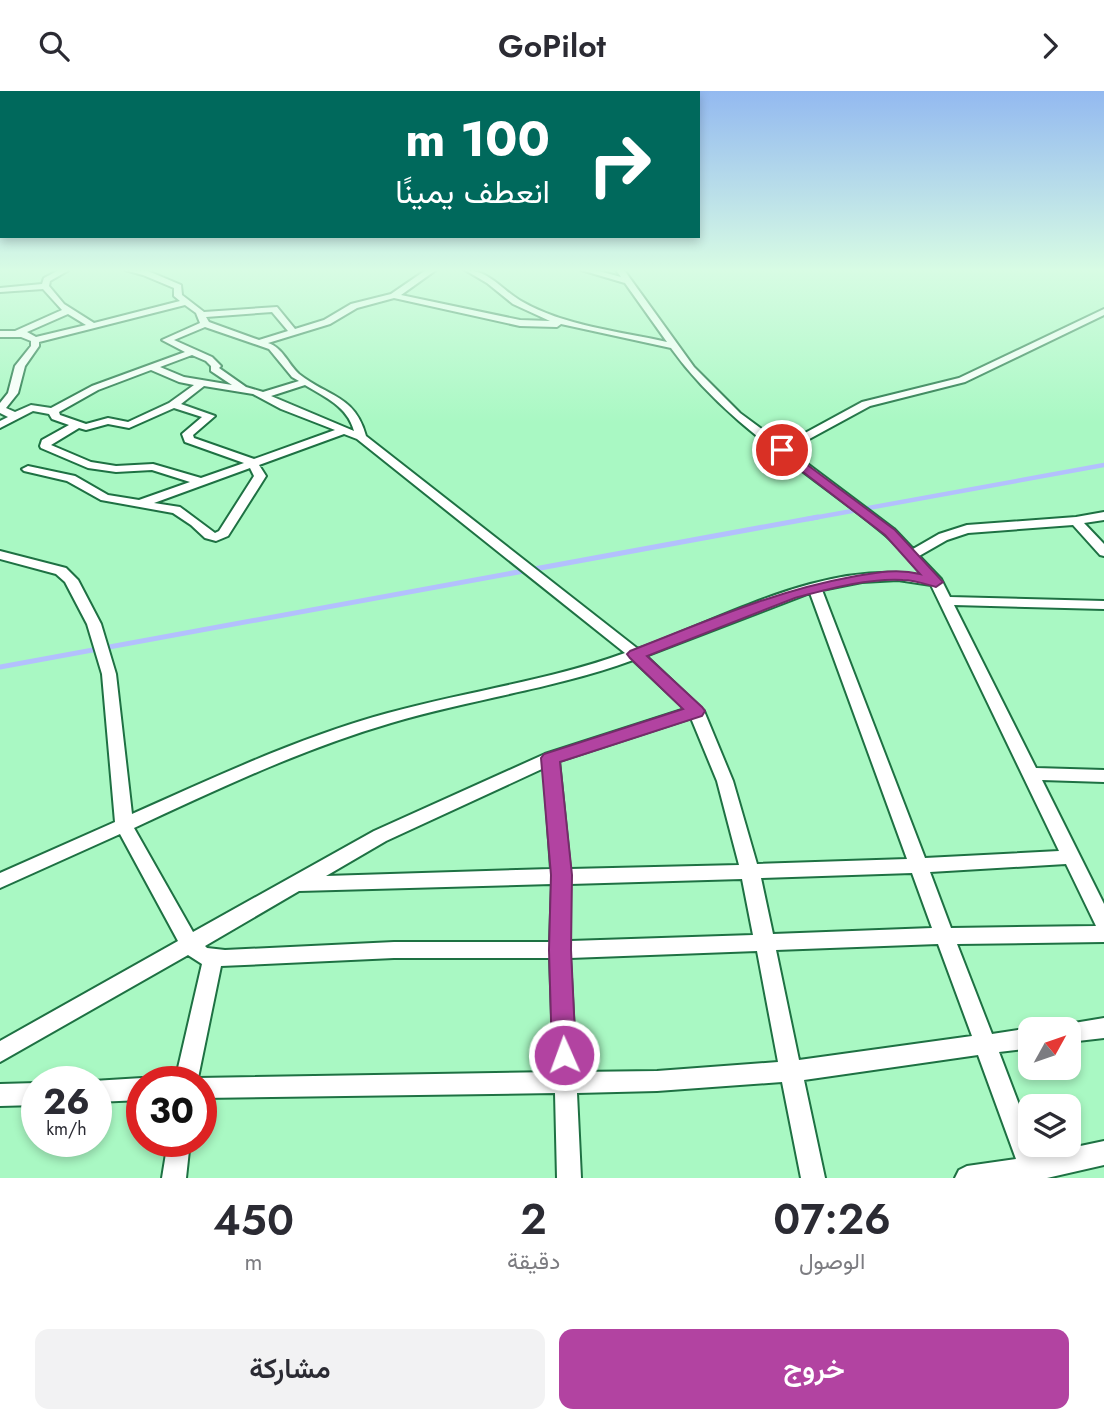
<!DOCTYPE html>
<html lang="ar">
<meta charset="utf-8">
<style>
body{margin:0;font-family:Jost,Vazirmatn,sans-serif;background:#f2f2f3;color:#2b2b33;direction:rtl;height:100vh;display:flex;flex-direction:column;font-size:26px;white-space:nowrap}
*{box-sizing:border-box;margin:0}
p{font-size:23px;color:#7c7c81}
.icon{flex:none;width:38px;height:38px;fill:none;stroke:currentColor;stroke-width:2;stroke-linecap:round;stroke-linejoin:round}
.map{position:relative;height:1087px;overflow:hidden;direction:ltr}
.details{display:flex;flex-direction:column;background:#fff;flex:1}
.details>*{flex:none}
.banner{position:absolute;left:0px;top:0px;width:700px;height:147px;box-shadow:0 4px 10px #0003;direction:rtl;background:#00695c;color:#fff;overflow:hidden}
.needle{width:46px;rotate:50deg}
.fabs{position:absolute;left:1018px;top:926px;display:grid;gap:14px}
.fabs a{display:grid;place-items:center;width:63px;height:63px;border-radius:14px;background:#fff;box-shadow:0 4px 10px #0003;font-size:35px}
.speed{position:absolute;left:21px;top:975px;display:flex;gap:14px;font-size:35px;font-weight:700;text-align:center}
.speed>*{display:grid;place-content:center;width:91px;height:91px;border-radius:50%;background:#fff;box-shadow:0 4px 10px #0003;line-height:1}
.speed small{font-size:18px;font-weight:400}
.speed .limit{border:10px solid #d22;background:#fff;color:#111}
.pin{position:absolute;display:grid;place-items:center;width:60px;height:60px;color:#fff;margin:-30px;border:4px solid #fff;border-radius:50%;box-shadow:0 2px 7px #0007}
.me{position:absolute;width:77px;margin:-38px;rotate:358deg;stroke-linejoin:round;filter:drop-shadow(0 0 5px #0008)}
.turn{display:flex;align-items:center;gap:24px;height:147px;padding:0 35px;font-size:32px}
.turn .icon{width:91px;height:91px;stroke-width:2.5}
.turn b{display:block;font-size:49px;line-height:60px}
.eta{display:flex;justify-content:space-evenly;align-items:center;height:119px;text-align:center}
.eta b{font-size:42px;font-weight:600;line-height:49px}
.button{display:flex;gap:14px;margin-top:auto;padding:14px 35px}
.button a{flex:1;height:80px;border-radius:14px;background:#b243a1;color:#fff;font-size:28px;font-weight:600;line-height:80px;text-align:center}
.button a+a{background:#f2f2f3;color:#2b2b33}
header{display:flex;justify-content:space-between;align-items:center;height:91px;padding:0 35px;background:#fff;font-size:32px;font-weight:600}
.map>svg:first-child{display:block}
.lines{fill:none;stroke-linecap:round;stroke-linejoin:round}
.stream-far1{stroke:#b3c0fd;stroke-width:4.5}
.stream{stroke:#b3c0fd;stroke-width:5}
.street-casing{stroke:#1e7143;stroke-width:4}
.street{fill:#fff;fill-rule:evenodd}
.route{fill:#b243a1;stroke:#742c69;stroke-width:2}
</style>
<header><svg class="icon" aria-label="forward" viewBox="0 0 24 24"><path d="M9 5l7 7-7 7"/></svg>GoPilot<svg class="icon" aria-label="search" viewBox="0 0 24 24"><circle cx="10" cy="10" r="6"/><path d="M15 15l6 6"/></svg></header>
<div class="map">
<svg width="1104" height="1087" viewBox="0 0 1104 1087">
<rect width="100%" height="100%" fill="#a9f8c3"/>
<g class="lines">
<path class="stream-far1" d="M 808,428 L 1104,374"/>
<path class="stream" d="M 0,576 L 818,426"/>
<defs>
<path id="street" d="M 59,179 L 69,179 L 50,190 L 49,195 L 64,213 L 94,232 L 180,210 L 174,205 L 174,197 L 143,184 L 125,179 L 148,180 L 181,194 L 182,204 L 204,221 L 277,216 L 295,238 L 324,229 L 351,213 L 391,203 L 426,179 L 436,179 L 401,204 L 520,229 L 550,230 L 513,213 L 487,192 L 465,179 C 489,179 502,199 521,210 C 564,235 618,240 667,251 L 625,192 L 581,179 L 595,179 L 621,186 L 616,179 L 624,179 L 694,276 L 740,322 L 783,354 L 862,311 L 959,287 L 1104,218 L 1104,224 L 965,291 L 870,315 L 789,359 L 894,438 L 913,458 L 939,443 L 967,434 L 1076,426 L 1104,421 L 1104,429 L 1084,432 L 1104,453 L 1104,465 L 1100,464 L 1073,434 L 968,442 L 947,449 L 919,465 L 941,488 L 950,506 L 1104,510 L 1104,518 L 954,514 L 1036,677 L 1104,679 L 1104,691 L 1042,689 L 1104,813 L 1104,851 L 957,853 L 992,943 L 1031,937 L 1033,938 L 1031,938 L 1031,957 L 999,961 L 1031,1045 L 1031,1054 L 1034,1054 L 1038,1064 L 1104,1050 L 1104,1074 L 1047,1087 L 955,1087 L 959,1079 L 967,1075 L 1016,1068 L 978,964 L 804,989 L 825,1087 L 801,1087 L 782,991 L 657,1000 L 577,1002 L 581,1087 L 557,1087 L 555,1002 L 201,1007 L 201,990 L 175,990 L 202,873 L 188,864 L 0,971 L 0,950 L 178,850 L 120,743 L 0,797 L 0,782 L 115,731 L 102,583 L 87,533 L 65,491 L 56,483 L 0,468 L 0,460 L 66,477 L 78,489 L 101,533 L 116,583 L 132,723 C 215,686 300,646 388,622 C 467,600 548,590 625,562 L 357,348 L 344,343 L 259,374 L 266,385 L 228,445 L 216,450 L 205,447 L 191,434 L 173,422 L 101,409 L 67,390 L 24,380 L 22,378 L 28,375 L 75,385 L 108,404 L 139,409 L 190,391 L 152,379 L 116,381 L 88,377 L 41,357 L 40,355 L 42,349 L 69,334 L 52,328 L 49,323 L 33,320 L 0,337 L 0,330 L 8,326 L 0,322 L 0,312 L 8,302 L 15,275 L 31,255 L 31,250 L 21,246 L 0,246 L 0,240 L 15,240 L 62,219 L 43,198 L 0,201 L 0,197 L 42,193 L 44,187 ZM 394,207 L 520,235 L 557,236 L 561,233 L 671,257 C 727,335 811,382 883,442 C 898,454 910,470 923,485 C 829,467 724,527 638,558 L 366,345 C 355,304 328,306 299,283 C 288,273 283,257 268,252 L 330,233 L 357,217 ZM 185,214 L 196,222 L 200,232 L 162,249 L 185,261 L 92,295 L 51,317 L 31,314 L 15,321 L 6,317 L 18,302 L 25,275 L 39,255 L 39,251 ZM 272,221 L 288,240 L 259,249 L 209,231 L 206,226 ZM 68,223 L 86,234 L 36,246 L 27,241 ZM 205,236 L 269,258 L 292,286 L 299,290 L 263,301 L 246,296 L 219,277 L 221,275 L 212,266 L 174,249 ZM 192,264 L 206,270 L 211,275 L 211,280 L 232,294 L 184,286 L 160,276 ZM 151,279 L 179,291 L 194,294 L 169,312 L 128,331 L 108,327 L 86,333 L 60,324 L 59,321 L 98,299 ZM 305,294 C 325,306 348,316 354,340 L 271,305 ZM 204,295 L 253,303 L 281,318 L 335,339 L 254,368 L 194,347 L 193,344 L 215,325 L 181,313 ZM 174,317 L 202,326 L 182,343 L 185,351 L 244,372 L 201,387 L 153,373 L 116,375 L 91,371 L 51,354 L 79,337 L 86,339 L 108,333 L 129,337 ZM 250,377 L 254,385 L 219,440 L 215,442 L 180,416 L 154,412 ZM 898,489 L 931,494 L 1059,760 L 925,767 L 822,499 L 862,491 ZM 810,502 L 907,768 L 757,773 L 733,690 L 704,620 L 646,565 ZM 633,569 L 685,618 L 545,663 L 374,740 L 193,841 L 134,737 C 218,698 302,658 391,632 C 471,608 554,598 633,569 ZM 691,627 L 717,690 L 739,774 L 570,778 L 559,670 ZM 544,677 L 551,778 L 326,785 L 386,750 ZM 1066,773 L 1096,835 L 951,837 L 930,781 ZM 912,782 L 932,837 L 773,843 L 761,787 ZM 742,788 L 753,844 L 570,850 L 570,793 ZM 552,793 L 550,851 L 394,851 L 225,859 L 207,857 L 205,855 L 299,800 ZM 938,853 L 972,945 L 799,969 L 776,859 ZM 757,860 L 778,971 L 657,980 L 576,981 L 570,867 ZM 394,867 L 550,867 L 554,981 L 198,987 L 221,875 Z
M 1104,927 L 1104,947 L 1069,951 L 1069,938 L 1060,938 L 1062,934 Z
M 142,987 L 150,990 L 142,990 L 142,1009 L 96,1011 L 96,990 L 93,990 Z
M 37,992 L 37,1014 L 0,1015 L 0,993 Z
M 168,1050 L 190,1050 L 186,1087 L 162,1087 Z"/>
</defs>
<use href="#street" class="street-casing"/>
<use href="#street" class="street"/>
</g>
<linearGradient id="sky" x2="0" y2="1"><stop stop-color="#93b9f0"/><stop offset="0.54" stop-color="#d8fce4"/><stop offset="1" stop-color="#d8fce4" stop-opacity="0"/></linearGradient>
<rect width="1104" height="332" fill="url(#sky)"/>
<path class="route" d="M 782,355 L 895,439 L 943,491 L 936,496 C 925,493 914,489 903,489 C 868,487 829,498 795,507 L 647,565 L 702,616 L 705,620 L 702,625 L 560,671 L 572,784 L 571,859 L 576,964 L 573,972 L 564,976 L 555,972 L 552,964 L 549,859 L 551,784 L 541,667 L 544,663 L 683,618 L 630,567 L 627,563 L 630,560 C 702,532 774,500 851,486 C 874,482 896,477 920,483 L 885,444 L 777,361 L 775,359 Z"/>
</svg>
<div class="fabs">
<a><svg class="needle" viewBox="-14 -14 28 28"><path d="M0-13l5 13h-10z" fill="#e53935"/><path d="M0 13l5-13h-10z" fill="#7c7c81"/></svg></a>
<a><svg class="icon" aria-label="layers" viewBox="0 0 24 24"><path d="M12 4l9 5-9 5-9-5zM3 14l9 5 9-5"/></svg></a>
</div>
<div class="speed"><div>26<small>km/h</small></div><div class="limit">30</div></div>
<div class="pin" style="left:782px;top:359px;background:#d93025"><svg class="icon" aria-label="arrive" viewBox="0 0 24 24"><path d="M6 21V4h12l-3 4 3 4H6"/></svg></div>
<svg class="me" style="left:564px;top:964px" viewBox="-20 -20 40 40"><circle r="17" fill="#b243a1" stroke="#fff" stroke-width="3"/><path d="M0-11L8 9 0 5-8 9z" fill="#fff"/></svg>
<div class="banner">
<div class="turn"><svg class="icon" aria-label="right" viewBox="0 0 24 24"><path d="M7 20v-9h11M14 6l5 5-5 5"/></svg><div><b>100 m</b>انعطف يمينًا</div></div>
</div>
</div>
<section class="details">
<div class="eta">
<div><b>07:26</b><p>الوصول</p></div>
<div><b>2</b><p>دقيقة</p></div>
<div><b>450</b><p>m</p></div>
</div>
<div class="button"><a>خروج</a><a>مشاركة</a></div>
</section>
